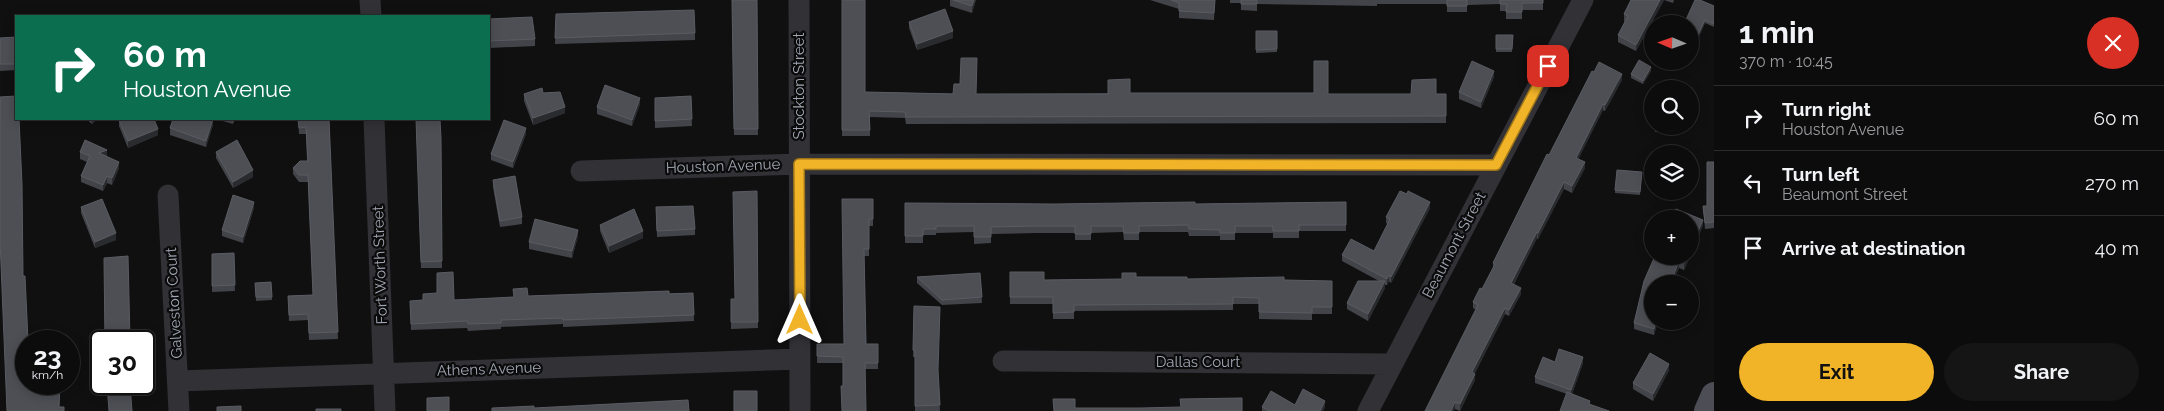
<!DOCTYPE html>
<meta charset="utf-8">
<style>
body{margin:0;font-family:Raleway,sans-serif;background:#151516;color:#f1f3f6;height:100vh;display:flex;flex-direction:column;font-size:19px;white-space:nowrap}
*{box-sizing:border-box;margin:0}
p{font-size:16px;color:#9a9b9d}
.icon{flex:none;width:28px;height:28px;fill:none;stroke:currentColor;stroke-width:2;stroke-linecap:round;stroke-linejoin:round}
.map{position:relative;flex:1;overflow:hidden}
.sheet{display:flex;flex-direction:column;background:#0c0c0d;width:450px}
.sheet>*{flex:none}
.top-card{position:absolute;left:15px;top:15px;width:475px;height:105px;border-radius:0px;box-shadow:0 2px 12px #0003,0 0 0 1px #2c2c2e;background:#0b6e4f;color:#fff;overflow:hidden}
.needle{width:32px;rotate:272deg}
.controls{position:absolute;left:1644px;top:15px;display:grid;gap:10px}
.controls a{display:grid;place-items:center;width:55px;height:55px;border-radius:50%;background:#0c0c0d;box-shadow:0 2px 12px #0003,0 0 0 1px #2c2c2e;font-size:25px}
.speed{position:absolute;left:15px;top:330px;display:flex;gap:10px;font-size:25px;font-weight:700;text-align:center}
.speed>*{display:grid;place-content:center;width:65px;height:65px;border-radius:50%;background:#0c0c0d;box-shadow:0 2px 12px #0003,0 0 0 1px #2c2c2e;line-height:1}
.speed small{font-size:12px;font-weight:400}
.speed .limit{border:2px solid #111;border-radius:8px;background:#fff;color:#111}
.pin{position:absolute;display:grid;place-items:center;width:42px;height:42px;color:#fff;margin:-21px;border-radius:10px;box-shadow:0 2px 8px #0006}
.me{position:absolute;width:55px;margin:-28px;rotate:0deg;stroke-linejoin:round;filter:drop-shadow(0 0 4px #0008)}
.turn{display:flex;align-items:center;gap:18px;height:105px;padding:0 25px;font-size:22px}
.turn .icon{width:65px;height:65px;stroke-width:2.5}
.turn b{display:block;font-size:35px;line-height:42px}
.round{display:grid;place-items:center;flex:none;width:52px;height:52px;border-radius:26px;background:#151516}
.overview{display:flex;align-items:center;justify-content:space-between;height:85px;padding:0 25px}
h1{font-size:30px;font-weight:700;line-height:38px}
.cta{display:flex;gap:10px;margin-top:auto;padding:10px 25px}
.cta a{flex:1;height:58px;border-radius:30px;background:#f1b328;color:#111;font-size:20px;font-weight:700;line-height:58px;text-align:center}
.cta a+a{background:#151516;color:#f1f3f6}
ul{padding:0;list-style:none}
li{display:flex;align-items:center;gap:15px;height:65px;padding:0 25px;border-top:1px solid #2c2c2e}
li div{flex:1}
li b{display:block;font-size:19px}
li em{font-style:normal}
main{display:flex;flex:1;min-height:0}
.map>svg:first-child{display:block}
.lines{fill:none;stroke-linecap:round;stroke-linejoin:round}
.minor{stroke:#313136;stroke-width:21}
.major{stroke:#4d4e55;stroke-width:26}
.wall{fill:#434449}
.shaded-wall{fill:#2a2b2e}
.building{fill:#4d4f54;stroke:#5a5c63}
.route-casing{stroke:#9d741a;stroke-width:12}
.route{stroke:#f1b328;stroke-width:9}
.labels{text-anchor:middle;stroke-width:4.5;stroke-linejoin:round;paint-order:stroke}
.street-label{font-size:15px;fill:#a1a6b2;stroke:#0b0b0c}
</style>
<main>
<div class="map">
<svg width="1714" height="411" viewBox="0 0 1714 411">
<rect width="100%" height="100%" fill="#101011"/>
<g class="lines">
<path class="minor" d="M 370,0 L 371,16
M 799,0 L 800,411
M 374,119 L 385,411
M 581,171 L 799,164 L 1496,165
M 168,195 L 179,411
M 1003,361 L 1392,364
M 178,381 L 800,359
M 1368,411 L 1583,0"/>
<path class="major" d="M 1707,411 L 1714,395"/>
</g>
<path class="wall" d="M 732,0 L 757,0 L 758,135 L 734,135 Z
M 842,0 L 865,92 L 976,94 L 1130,93 L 1328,94 L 1446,94 L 1446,123 L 906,124 L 905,118 L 870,117 L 870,136 L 842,136 Z
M 950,0 L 976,0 L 972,13 L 950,6 Z
M 1150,0 L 1215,0 L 1214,20 L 1179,18 L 1179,9 Z
M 1230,0 L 1543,0 L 1543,10 L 1522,10 L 1522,19 L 1506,19 L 1506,11 L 1500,11 L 1500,4 L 1467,5 L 1467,12 L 1447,12 L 1447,4 L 1377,4 L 1377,6 L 1257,4 L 1257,11 L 1241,10 L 1241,3 L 1230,3 Z
M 1631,0 L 1674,0 L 1673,3 L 1664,0 L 1636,51 L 1618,42 L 1618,35 L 1625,21 L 1624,21 L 1624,14 Z
M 1714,6 L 1714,27 L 1705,23 L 1697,41 L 1690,37 L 1690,24 Z
M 556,14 L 695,33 L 695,40 L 555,44 Z
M 489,19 L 535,39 L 535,46 L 489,48 Z
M 909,22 L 953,38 L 917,50 L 909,28 Z
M 1256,31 L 1277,31 L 1277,52 L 1256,53 Z
M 1496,35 L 1513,35 L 1512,52 L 1496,52 Z
M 16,37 L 16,70 L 0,71 L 0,38 Z
M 1651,71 L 1643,84 L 1631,78 L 1631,74 Z
M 1494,77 L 1481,108 L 1459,99 L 1459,92 Z
M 1622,80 L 1605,111 L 1603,110 L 1578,159 L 1585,168 L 1572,193 L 1564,189 L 1538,239 L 1537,238 L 1514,284 L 1521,294 L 1509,316 L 1505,314 L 1475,373 L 1475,380 L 1460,411 L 1432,399 L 1476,310 L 1473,308 L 1473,302 L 1482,289 L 1493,268 L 1493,263 L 1549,155 Z
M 543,93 L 565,113 L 533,125 L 524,101 L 524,94 Z
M 691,96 L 692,126 L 655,128 L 655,98 Z
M 640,104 L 632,126 L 597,114 L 597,107 Z
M 86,119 L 97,119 L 92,124 Z
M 219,119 L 235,119 L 233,124 L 219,120 Z
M 298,119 L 329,119 L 338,339 L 309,340 L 308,320 L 289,321 L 288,296 L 313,295 L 308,182 L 299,182 L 293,174 L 293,168 L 307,161 L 306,134 L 299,134 Z
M 416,119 L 441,139 L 442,268 L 421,268 Z
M 119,120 L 158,135 L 128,148 L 119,126 Z
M 213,125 L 206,147 L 170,135 L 170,128 Z
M 1655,126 L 1673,126 L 1673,133 L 1655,132 Z
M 526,134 L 513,168 L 491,160 L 491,154 Z
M 80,152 L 107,156 L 106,157 L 119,168 L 112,185 L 107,183 L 103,191 L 81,182 L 81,176 L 87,162 L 80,159 Z
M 216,152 L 253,177 L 233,188 L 216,158 Z
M 1714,162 L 1714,228 L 1705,229 L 1703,206 L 1707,206 Z
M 1642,172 L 1640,195 L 1615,193 L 1615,190 Z
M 493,180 L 522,217 L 522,224 L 500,227 L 493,187 Z
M 757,191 L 758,328 L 731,329 L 731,299 L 735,299 Z
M 873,199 L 873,226 L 869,226 L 869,256 L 864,256 L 866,344 L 878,344 L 878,369 L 865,369 L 843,386 L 843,363 L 817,363 L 817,344 L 844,344 Z
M 1346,202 L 1346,231 L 1299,231 L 1299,238 L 1273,238 L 1273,233 L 1235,233 L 1235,240 L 1220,240 L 1220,236 L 1189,236 L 1188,232 L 1139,232 L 1139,240 L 1124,240 L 1123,232 L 1091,233 L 1091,240 L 1075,240 L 1075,233 L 1036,233 L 991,234 L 991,243 L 974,244 L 974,232 L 936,233 L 936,235 L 923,235 L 923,243 L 905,243 L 905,203 L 1054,204 L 1195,204 Z
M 81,207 L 116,240 L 95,248 L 81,213 Z
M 656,207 L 695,229 L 695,235 L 657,237 Z
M 254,208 L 243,243 L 222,236 L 222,230 Z
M 1430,208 L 1391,283 L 1389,281 L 1387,285 L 1385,285 L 1385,288 L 1368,321 L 1347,309 L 1347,303 L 1379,281 L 1342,261 L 1342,255 L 1374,251 L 1388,224 L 1386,223 L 1386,217 Z
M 600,225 L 643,238 L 609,253 L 600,231 Z
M 578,236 L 572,258 L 529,249 L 529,242 Z
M 234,253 L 235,291 L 212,292 L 212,254 Z
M 1655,256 L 1690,256 L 1684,270 L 1679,268 L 1672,284 L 1652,284 L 1658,321 L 1654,335 L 1634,329 L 1634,323 Z
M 1010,272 L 1044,280 L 1122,279 L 1136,277 L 1187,279 L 1332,281 L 1332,314 L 1312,314 L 1312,320 L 1259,319 L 1259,304 L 1233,304 L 1233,310 L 1074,311 L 1074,319 L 1053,319 L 1053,304 L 1010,304 Z
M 980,273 L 982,303 L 942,305 L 917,283 L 917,277 Z
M 271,282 L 272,300 L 256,301 L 255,283 Z
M 693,293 L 694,321 L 563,327 L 563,324 L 501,327 L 501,329 L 468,331 L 467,328 L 411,330 L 410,301 L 454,300 L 514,297 L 528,296 Z
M 914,306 L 938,372 L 940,411 L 915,411 L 915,357 L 913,357 Z
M 1555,362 L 1583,363 L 1572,394 L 1560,411 L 1567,394 L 1535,383 L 1535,377 Z
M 1669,370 L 1653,401 L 1633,389 L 1633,383 Z
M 1295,405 L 1325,407 L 1323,411 L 1262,411 L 1262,407 Z"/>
<path class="shaded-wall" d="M 974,0 L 976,0 L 972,13 L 972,6 Z
M 1660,0 L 1664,0 L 1636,51 L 1636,45 Z
M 1705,20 L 1705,23 L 1697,41 L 1697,37 Z
M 953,31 L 953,38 L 917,50 L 917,44 Z
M 1651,67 L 1651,71 L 1643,84 L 1643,81 Z
M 1494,71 L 1494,77 L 1481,108 L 1481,102 Z
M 1622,74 L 1622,80 L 1605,111 L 1605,105 Z
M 640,98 L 640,104 L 632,126 L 632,120 Z
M 1603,104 L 1603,110 L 1576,164 L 1576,158 Z
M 565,107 L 565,113 L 533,125 L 533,118 Z
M 94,119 L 97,119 L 92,124 L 92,121 Z
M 213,119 L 213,125 L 206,147 L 206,141 Z
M 526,128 L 526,134 L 513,168 L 513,162 Z
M 158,129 L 158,135 L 128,148 L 128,141 Z
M 107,150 L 107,156 L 99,160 L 99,153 Z
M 119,162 L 119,168 L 112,185 L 112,178 Z
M 1585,162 L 1585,168 L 1572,193 L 1572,186 Z
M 253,170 L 253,177 L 233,188 L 233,182 Z
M 107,176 L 107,183 L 103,191 L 103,185 Z
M 1564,182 L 1564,189 L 1538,239 L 1538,233 Z
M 254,202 L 254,208 L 243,243 L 243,237 Z
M 1430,202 L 1430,208 L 1391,283 L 1391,277 Z
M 1703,220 L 1703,226 L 1690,256 L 1690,249 Z
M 578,230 L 578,236 L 572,258 L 572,251 Z
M 643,231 L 643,238 L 609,253 L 609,246 Z
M 1537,232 L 1537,238 L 1511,289 L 1511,283 Z
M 116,233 L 116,240 L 95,248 L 95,242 Z
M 1687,256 L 1690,256 L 1684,270 L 1684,263 Z
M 1679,261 L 1679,268 L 1672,284 L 1670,284 Z
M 1389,275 L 1389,281 L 1387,285 L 1387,279 Z
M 1385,281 L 1385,288 L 1368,321 L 1368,314 Z
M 1521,288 L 1521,294 L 1509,316 L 1509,310 Z
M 1505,308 L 1505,314 L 1472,378 L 1472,372 Z
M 1656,321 L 1658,321 L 1654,335 L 1654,329 Z
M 1583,357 L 1583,363 L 1571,396 L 1571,390 Z
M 1669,364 L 1669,370 L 1653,401 L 1653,394 Z
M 1475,374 L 1475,380 L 1460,411 L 1460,404 Z
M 1325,401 L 1325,407 L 1323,411 L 1320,411 Z
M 1455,402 L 1455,408 L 1454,411 L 1451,411 Z"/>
<path class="building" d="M 732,0 L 757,0 L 758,129 L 734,129 Z
M 842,0 L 865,0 L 865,92 L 953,94 L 954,84 L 960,84 L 961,58 L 977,58 L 976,94 L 1108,94 L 1108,80 L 1130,79 L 1130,93 L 1314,93 L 1314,61 L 1328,61 L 1328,94 L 1411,94 L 1412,80 L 1436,79 L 1436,94 L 1446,94 L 1446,116 L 906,117 L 905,112 L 869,111 L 870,130 L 842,130 Z
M 953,0 L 974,0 L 972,6 Z
M 1171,0 L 1215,0 L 1214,13 L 1179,11 L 1179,3 Z
M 1241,0 L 1257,0 L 1257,4 L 1241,4 Z
M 1447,0 L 1467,0 L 1467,6 L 1447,6 Z
M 1500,0 L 1543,0 L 1543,3 L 1522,3 L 1522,12 L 1506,12 L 1507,4 L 1500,4 Z
M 1631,0 L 1660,0 L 1636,45 L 1618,35 L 1628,16 L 1624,14 Z
M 1695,0 L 1700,0 L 1714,6 L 1714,24 L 1705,20 L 1697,37 L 1690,34 L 1690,24 L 1684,24 Z
M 945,9 L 953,31 L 917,44 L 909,22 Z
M 694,10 L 695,33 L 555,38 L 556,14 Z
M 532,17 L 535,39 L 489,41 L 489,19 Z
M 1256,31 L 1277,31 L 1277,49 L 1256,50 Z
M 1496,35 L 1513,35 L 1512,49 L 1496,49 Z
M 16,37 L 16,64 L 0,64 L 0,38 Z
M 1639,60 L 1651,67 L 1643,81 L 1631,74 Z
M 1472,61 L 1494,71 L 1481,102 L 1459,92 Z
M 1599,62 L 1622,74 L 1605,105 L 1603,104 L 1576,158 L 1585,162 L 1572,186 L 1564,182 L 1538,233 L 1537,232 L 1511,283 L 1521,288 L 1509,310 L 1505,308 L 1472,372 L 1475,374 L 1460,404 L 1455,402 L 1451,411 L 1425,411 L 1478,305 L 1473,302 L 1480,288 L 1482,289 L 1495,264 L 1493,263 L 1547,154 L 1549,155 L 1592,71 L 1594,72 Z
M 605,85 L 640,98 L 632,120 L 597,107 Z
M 542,88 L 543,93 L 560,92 L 565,107 L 533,118 L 524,94 Z
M 16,96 L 16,119 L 19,119 L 22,184 L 23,276 L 25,276 L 28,341 L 26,341 L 26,384 L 60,384 L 59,407 L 64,407 L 64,411 L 7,411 L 0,240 L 0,97 Z
M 691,96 L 692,119 L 655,121 L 655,98 Z
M 122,119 L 154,119 L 158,129 L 128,141 L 119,120 Z
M 173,119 L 213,119 L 206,141 L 170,128 Z
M 226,119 L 234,119 L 233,121 Z
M 298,119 L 329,119 L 338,332 L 309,333 L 308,314 L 289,315 L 288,296 L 313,295 L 308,175 L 299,175 L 293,168 L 300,161 L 308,161 L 306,127 L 299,128 Z
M 416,119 L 440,119 L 441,139 L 442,261 L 421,262 Z
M 504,120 L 526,128 L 513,162 L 491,154 Z
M 1655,126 L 1673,126 L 1673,130 L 1655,129 Z
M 85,140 L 107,150 L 99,153 L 119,162 L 112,178 L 107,176 L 103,185 L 81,176 L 90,156 L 80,152 Z
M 237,140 L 253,170 L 233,182 L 216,152 Z
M 1707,162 L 1714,162 L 1714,222 L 1705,223 L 1703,206 L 1707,206 Z
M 1617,170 L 1642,172 L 1640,192 L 1615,190 Z
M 515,176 L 522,217 L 500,221 L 493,180 Z
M 757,191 L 758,322 L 731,322 L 731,299 L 735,299 L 733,192 Z
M 1400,191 L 1407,194 L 1408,191 L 1430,202 L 1391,277 L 1389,275 L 1387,279 L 1342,255 L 1351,239 L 1374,251 L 1390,219 L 1386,217 Z
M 233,195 L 254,202 L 243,237 L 222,230 Z
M 102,199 L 116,233 L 95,242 L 81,207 Z
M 842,199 L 873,199 L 873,219 L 869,219 L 869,249 L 864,249 L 866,344 L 878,344 L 878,363 L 865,363 L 866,411 L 842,411 L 841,386 L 843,386 L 843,357 L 817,356 L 817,344 L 844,344 Z
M 1195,202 L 1195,204 L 1346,202 L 1346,225 L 1299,225 L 1299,231 L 1273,231 L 1273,226 L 1235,226 L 1235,233 L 1220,233 L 1220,230 L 1189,229 L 1188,225 L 1139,226 L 1139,233 L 1124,233 L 1123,226 L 1091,226 L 1091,234 L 1075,234 L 1075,226 L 1036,226 L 991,227 L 991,237 L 974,237 L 974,226 L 936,226 L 936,229 L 923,229 L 923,236 L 905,236 L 905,203 L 1054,204 Z
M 693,206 L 695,229 L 657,231 L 656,207 Z
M 634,209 L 643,231 L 609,246 L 600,225 Z
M 1676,209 L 1703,220 L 1690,249 L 1690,219 L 1671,219 Z
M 535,219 L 578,230 L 572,251 L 529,242 Z
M 234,253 L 235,285 L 212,286 L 212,254 Z
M 128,256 L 130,341 L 105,341 L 104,258 Z
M 1655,256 L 1687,256 L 1684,263 L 1679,261 L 1670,284 L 1652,284 L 1652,321 L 1656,321 L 1654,329 L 1634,323 L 1644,281 Z
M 453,272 L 454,300 L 514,297 L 513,289 L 527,288 L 528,296 L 669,291 L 669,294 L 693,293 L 694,315 L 563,320 L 563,318 L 501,320 L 501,323 L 468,324 L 467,321 L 411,324 L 410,301 L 423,300 L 423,294 L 437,293 L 437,273 Z
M 1010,272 L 1044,272 L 1044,280 L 1122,279 L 1122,273 L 1136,273 L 1136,277 L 1187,277 L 1187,279 L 1284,277 L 1284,280 L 1332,281 L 1332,307 L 1312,307 L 1312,313 L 1259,312 L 1259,298 L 1233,297 L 1233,304 L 1074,305 L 1074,312 L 1053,313 L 1053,297 L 1010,297 Z
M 980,273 L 982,297 L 942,300 L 917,277 Z
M 1358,281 L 1385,281 L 1368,314 L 1347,303 Z
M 271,282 L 272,297 L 256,297 L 255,283 Z
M 914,306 L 940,307 L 938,370 L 940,405 L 915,406 L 915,351 L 913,350 Z
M 1559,349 L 1583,357 L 1571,390 L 1535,377 L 1543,357 L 1555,362 Z
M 1650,353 L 1669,364 L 1653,394 L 1633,383 Z
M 107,384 L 130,384 L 132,411 L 109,411 Z
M 1303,389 L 1325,401 L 1320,411 L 1270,411 L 1262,407 L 1271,391 L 1295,405 Z
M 734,391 L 757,391 L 757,411 L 734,411 Z
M 1567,392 L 1590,401 L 1589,404 L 1609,411 L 1560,411 Z
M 449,397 L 449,411 L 427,411 L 427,398 Z
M 1242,398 L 1242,411 L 1054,411 L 1053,399 L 1075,399 L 1075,408 L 1141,408 L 1181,407 L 1180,399 Z
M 688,400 L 689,411 L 492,411 L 492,408 L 534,406 L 534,408 Z
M 241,406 L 241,411 L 217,411 L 217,407 Z
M 316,409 L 341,409 L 341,411 L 316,411 Z"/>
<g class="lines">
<defs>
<path id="route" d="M 800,320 L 799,164 L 1496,165 L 1548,66"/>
</defs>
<use href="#route" class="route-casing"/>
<use href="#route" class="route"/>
</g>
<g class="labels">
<g class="street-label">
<text transform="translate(799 86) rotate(-90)" y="5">Stockton Street</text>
<text transform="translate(723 166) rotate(-2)" y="5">Houston Avenue</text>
<text transform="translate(1454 245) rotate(-62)" y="5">Beaumont Street</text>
<text transform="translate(380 265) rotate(-92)" y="5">Fort Worth Street</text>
<text transform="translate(174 303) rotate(-93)" y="5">Galveston Court</text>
<text x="1198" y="367">Dallas Court</text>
<text transform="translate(489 369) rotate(-2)" y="5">Athens Avenue</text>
</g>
</g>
</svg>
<div class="controls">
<a><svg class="needle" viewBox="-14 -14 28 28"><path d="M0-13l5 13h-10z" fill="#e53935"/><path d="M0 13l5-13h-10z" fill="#9a9b9d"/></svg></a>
<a><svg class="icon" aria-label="search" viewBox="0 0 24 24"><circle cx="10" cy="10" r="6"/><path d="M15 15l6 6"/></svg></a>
<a><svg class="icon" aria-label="layers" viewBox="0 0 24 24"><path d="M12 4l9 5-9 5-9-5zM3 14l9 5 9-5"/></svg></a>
<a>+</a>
<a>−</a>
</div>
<div class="speed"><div>23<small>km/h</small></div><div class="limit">30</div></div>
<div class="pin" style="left:1548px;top:66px;background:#d93025"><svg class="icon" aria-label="arrive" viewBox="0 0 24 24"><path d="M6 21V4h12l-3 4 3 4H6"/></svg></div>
<svg class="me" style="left:800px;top:320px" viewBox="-20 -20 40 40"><path d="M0-17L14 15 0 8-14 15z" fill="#f1b328" stroke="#fff" stroke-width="4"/></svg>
<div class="top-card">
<div class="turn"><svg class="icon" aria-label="right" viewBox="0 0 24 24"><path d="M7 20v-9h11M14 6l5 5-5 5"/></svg><div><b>60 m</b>Houston Avenue</div></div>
</div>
</div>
<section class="sheet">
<div class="overview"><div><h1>1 min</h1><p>370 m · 10:45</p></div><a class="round" style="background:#d93025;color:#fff"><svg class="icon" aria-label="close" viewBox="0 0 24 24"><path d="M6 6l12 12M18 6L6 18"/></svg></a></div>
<ul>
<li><svg class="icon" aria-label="right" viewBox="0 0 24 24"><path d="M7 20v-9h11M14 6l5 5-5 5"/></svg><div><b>Turn right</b><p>Houston Avenue</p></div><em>60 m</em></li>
<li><svg class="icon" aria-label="left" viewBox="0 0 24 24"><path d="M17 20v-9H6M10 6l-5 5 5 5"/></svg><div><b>Turn left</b><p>Beaumont Street</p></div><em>270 m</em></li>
<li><svg class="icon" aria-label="arrive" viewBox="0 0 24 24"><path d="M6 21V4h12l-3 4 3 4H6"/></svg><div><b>Arrive at destination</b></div><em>40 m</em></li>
</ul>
<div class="cta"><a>Exit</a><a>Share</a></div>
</section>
</main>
